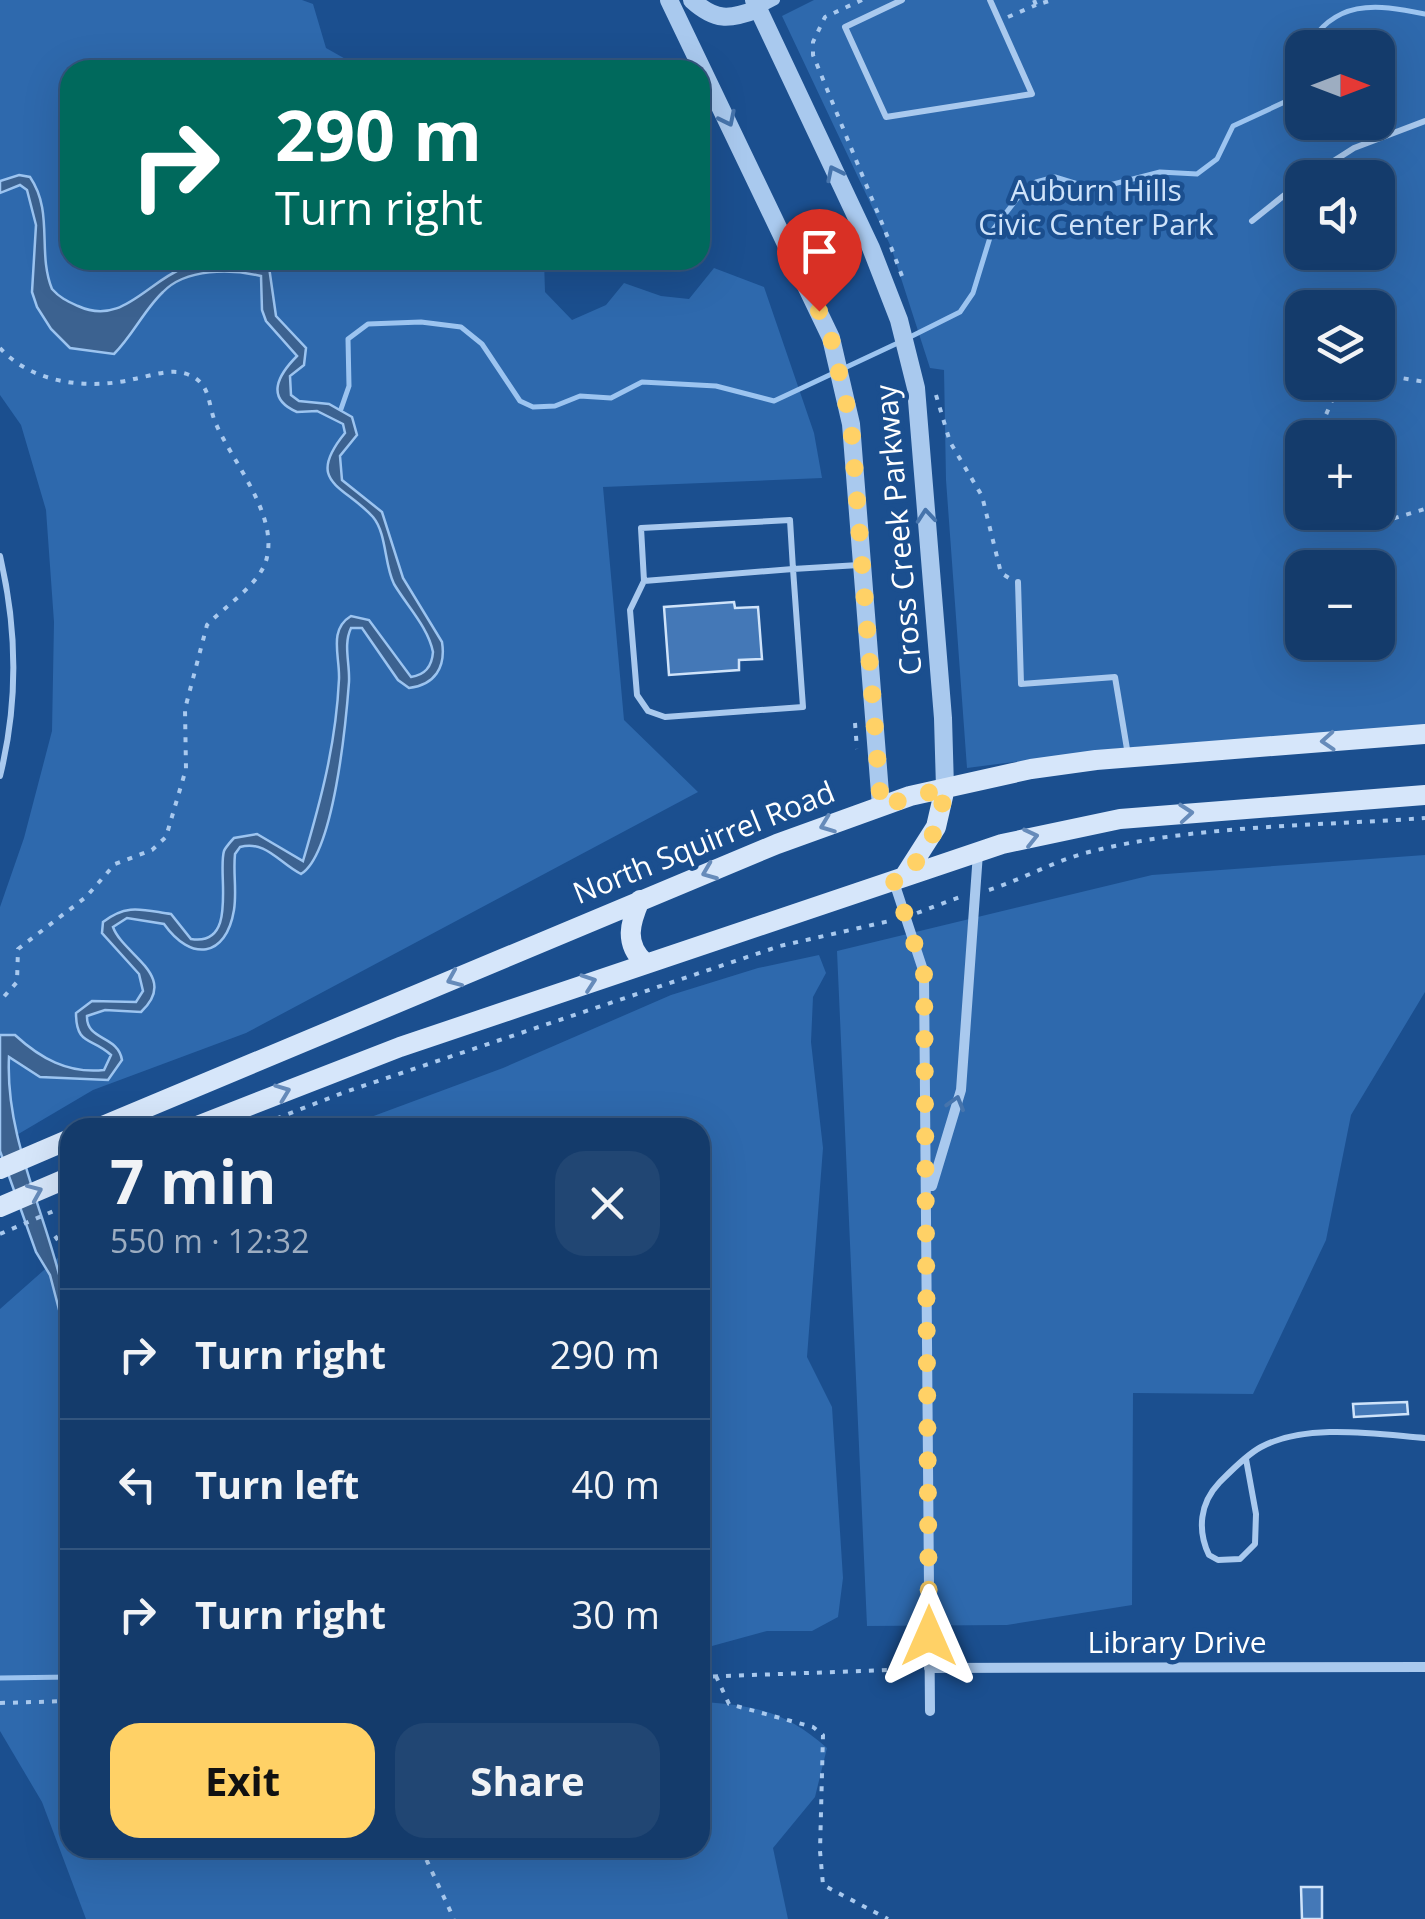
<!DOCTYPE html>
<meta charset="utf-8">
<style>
body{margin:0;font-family:"Open Sans",sans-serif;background:#214673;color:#f1f3f6;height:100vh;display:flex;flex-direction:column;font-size:38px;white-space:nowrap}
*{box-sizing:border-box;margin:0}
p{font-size:32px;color:#9dadc1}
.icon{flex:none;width:55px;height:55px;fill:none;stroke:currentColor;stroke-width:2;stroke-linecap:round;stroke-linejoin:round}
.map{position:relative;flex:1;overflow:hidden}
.sheet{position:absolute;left:60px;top:1118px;width:650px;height:740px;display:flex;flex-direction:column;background:#143b6b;border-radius:30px;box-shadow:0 10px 40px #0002,0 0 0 2px #33557e}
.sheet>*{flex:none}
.banner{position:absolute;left:60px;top:60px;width:650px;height:210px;border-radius:30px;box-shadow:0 10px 40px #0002,0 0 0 2px #33557e;background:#00695c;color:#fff;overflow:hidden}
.needle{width:65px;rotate:90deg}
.controls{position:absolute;left:1285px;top:30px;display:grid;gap:20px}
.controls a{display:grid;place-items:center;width:110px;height:110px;border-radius:20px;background:#143b6b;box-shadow:0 10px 40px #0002,0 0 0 2px #33557e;font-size:50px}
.pin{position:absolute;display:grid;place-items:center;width:85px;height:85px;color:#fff;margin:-102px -42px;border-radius:50% 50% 50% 0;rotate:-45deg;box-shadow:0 0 10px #0007}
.pin .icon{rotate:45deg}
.me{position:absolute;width:110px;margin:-55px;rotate:0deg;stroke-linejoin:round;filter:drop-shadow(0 0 8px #0008)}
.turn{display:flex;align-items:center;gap:35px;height:210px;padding:0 50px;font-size:45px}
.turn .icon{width:130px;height:130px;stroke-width:2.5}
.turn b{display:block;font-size:70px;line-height:85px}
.round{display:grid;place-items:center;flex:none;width:105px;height:105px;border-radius:30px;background:#214673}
.headline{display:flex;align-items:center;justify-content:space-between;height:170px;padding:0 50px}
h1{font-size:60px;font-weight:700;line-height:75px}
.primary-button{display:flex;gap:20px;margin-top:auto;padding:20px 50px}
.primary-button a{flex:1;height:115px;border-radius:30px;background:#ffd166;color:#111;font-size:40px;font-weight:700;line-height:115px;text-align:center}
.primary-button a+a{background:#214673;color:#f1f3f6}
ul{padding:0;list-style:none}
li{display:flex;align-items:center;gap:30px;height:130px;padding:0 50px;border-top:2px solid #33557e}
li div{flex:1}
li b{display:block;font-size:38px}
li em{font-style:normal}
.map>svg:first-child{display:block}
.green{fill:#2e69ad;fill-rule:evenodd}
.water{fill:#3c6290;stroke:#9cc4f0;stroke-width:2.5}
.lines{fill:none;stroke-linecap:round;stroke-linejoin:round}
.stream{stroke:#9cc4f0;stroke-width:5}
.building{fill:#4478b7;stroke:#cfe3fa;stroke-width:2.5}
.path{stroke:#a9c9ee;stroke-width:4;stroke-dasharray:5 8;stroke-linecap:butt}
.service{stroke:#a9c9ee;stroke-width:6}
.minor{stroke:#a9c9ee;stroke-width:10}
.tertiary{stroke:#a9c9ee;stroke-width:18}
.secondary{stroke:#d6e6fa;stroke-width:20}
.oneway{stroke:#4674ac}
.oneway2{stroke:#668bba}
.route{stroke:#ffd166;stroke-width:18;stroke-dasharray:0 32.4}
.labels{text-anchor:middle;stroke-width:9;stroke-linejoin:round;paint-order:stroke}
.park-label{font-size:30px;fill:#cfe3fa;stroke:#1b4f8f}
.street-label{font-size:30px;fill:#fff;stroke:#1b4f8f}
</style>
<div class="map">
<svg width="1425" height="1919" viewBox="0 0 1425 1919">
<rect width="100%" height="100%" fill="#1b4f8f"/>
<path class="green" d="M 0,0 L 302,0 L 313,4 L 326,48 L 365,70 L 70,70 L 70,260 L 544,260 L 545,292 L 572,320 L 606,305 L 624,283 L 661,296 L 689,299 L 714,268 L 764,287 L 814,433 L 822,478 L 603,487 L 624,720 L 698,792 L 246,1033 L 93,1090 L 15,1136 L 0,1140 L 0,907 L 24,838 L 52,731 L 54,622 L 46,510 L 21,425 L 0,395 Z
M 814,0 L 1425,0 L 1425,726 L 1121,748 L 967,768 L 946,480 L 944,370 L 930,368 L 891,247 L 782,16 ZM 1302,48 L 1378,48 L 1378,122 L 1302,122 ZM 1302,178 L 1378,178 L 1378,252 L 1302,252 ZM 1302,308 L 1378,308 L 1378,382 L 1302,382 ZM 1302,438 L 1378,438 L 1378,512 L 1302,512 ZM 1302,568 L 1378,568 L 1378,642 L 1302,642 Z
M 1425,855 L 1425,992 L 1351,1115 L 1326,1240 L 1253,1394 L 1133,1393 L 1132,1605 L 1007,1625 L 867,1626 L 837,951 L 1152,875 Z
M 819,955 L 826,973 L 813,997 L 811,1042 L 823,1148 L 807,1357 L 832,1407 L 843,1578 L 838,1617 L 812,1631 L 767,1631 L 712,1646 L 700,1660 L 700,1128 L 344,1127 L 503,1068 L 671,995 L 758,968 Z
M 70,1247 L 70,1848 L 700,1848 L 700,1685 L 705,1702 C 757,1706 787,1712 827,1748 L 815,1797 L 773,1848 L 788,1919 L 86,1919 L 42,1802 L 0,1731 L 0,1309 Z"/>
<path class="water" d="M 19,175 L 30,177 C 54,212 37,252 52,289 C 60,298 67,301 78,306 C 121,326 145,284 183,268 C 208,258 243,259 269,267 L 276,316 L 306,348 L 304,365 L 290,376 L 291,395 L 299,401 L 329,404 L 352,417 L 357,435 L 340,456 L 342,480 L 382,512 L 403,578 L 442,642 C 446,667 435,685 409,688 L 398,680 L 362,628 L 351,628 C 343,645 350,663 349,682 C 346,722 334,854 301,874 C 279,863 266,840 240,847 L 235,854 C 233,873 237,891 234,910 C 226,958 191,962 164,924 L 127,918 L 113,927 C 123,955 180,976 141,1012 L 105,1010 L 87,1016 C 86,1041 118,1035 122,1060 L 108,1080 L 40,1077 L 9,1057 C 4,1159 70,1250 70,1352 L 50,1275 L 36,1252 L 0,1151 L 0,1035 L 15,1035 C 40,1058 68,1074 104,1070 L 111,1055 C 92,1037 76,1046 76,1013 L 92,1001 L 136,1002 L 143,991 L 139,974 L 102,933 L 103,922 C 127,903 143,910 171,914 L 191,939 C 239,947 217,873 224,851 C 225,848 232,840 234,838 L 257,834 L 303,861 C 321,800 336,744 339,679 C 340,656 328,630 351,616 L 369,620 L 411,677 C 425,675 432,666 433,652 C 428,627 407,606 394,584 C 384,564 387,534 373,517 C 344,485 304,483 345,433 L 343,424 L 317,411 L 297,412 C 264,398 279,374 297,356 L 266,321 L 262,310 L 261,276 C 231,269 186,268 163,292 C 144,310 133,335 114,354 L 70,348 L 51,329 L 37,307 L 32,292 L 36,225 L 27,190 L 20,185 L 0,193 L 0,181 Z"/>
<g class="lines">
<path class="stream" d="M 1307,48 C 1334,0 1374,3 1425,14
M 910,337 L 960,312 L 973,293 L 992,231 L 1023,191 L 1036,182 L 1055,177 L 1094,189 L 1160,172 L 1197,174 L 1217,159 L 1233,126 L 1302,94
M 341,409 L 349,386 L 348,339 L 368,324 L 421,322 L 461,327 L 482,344 L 520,401 L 533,407 L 555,406 L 580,396 L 611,398 L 642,382 L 716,386 L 774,401 L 900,342
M 0,1678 L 70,1677"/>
</g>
<path class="building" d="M 734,602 L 735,608 L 758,607 L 762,659 L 739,660 L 739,670 L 669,675 L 664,607 Z
M 1407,1402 L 1408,1414 L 1354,1417 L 1353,1404 Z
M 1301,1887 L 1322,1887 L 1322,1919 L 1302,1919 Z"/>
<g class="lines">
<path class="path" d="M 862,0 L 825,17 L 813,42 L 813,55 L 888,238
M 1034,0 L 1036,5 L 1052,0
M 1008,17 L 1036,5
M 891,247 L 902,276
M 0,348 C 32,384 90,390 134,379 C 150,376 171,368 187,374 C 212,383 207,404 216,424 C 232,461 277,513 267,557 C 262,583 225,606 207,625 L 185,709 L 186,769 L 166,837 L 152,850 L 115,864 L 86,897 L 18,949 L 17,982 L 0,1001
M 1378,374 L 1425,382
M 936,395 L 950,442 L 982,496 L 1001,573 L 1009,578
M 1316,438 L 1340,382
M 1349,512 L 1365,527 L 1425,509
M 855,723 L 857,749
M 989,890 C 1023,879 1054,861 1089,852 C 1194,825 1317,826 1425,818
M 917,913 L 960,897
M 252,1128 L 345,1092 L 780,946 L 894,920
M 0,1234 L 70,1204
M 55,1236 L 70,1258
M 716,1676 L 729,1704 L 813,1727 L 823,1735 L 820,1851 L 823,1885 L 888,1919
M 700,1677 L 914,1669
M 0,1703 L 70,1701
M 421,1848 L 454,1919"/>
<path class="service" d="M 902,0 L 845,27 L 886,117 L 1032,94 L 990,0
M 1307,178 L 1354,148 L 1425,121
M 1252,221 L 1302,181
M 0,556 C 17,628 18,704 0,776
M 644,581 L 793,569 L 790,520 L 641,528 L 644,581 L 630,610 L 637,695 L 648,711 L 665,717 L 803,707 L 793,569 L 859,565
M 1018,582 L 1021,684 L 1115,677 L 1128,755
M 1246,1459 L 1256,1514 L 1255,1544 L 1240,1559 L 1218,1560 L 1209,1555 C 1197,1530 1200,1503 1219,1483 C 1231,1471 1246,1455 1261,1447 C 1307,1423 1375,1434 1425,1438"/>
<path class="minor" d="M 758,9 L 775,0
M 893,879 L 924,973 L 930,1711
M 932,1186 L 961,1090 L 978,853
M 929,1668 L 1425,1667"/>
<path class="tertiary" d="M 669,0 L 831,338 L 851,424 L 881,806
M 692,0 C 715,21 729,20 758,9
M 754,0 L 871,248 L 899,320 L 916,388 L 943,718 L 945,788"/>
<path class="secondary" d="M 906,874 L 936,827 L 945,788
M 640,900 C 630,923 624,943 644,962
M 98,1128 L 777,844 L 910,796 L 1031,769 L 1096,760 L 1425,734
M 192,1128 L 400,1047 L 1002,844 L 1120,819 L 1425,795
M 0,1169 L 70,1139
M 0,1207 L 70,1177"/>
</g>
<defs><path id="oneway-chevron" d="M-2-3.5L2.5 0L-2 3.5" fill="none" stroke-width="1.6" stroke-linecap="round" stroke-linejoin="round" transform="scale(2.5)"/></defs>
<g class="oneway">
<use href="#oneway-chevron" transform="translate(728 119) rotate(64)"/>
<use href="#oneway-chevron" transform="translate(834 173) rotate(-116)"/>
<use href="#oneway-chevron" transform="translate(926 516) rotate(-95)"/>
<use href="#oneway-chevron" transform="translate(956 1103) rotate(-74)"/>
</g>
<g class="oneway2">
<use href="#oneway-chevron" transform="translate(1328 741) rotate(176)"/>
<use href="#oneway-chevron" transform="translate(1186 813) rotate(-5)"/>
<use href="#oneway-chevron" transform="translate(827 825) rotate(159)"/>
<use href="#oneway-chevron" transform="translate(1031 837) rotate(-13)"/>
<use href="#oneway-chevron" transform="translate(709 872) rotate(158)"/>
<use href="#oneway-chevron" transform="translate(454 979) rotate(157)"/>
<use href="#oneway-chevron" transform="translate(589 982) rotate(-19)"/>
<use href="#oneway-chevron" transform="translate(283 1092) rotate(-21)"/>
<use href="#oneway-chevron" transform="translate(35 1192) rotate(-23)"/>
</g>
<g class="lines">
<path class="route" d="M 819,311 L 831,338 L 851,424 L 881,806 L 945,788 C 941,820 926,867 893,878 L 924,973 L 929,1636"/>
</g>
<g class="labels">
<g class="park-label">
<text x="1096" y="201">Auburn Hills<tspan x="1096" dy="34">Civic Center Park</tspan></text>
</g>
<g class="street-label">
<text transform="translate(899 530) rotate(-95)" y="10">Cross Creek Parkway</text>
<text transform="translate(704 843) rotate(-22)" y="10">North Squirrel Road</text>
<text x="1177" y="1653">Library Drive</text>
</g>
</g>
</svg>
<div class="controls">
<a><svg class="needle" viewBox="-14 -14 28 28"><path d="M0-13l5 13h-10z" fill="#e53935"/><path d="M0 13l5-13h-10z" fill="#9dadc1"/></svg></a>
<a><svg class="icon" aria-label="sound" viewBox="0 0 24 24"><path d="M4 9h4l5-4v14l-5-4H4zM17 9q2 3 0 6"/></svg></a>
<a><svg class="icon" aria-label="layers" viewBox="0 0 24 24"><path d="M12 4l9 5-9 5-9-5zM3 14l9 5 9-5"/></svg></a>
<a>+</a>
<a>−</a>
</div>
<div class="pin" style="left:819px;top:311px;background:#d93025"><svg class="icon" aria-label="arrive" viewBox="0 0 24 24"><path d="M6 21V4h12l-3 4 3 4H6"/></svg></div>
<svg class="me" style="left:929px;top:1636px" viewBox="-20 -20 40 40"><path d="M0-17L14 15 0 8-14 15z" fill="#ffd166" stroke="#fff" stroke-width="4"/></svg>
<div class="banner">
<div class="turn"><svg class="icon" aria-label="right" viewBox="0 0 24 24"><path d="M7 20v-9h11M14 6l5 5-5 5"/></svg><div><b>290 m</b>Turn right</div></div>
</div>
<section class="sheet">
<div class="headline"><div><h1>7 min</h1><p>550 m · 12:32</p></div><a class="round"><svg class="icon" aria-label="close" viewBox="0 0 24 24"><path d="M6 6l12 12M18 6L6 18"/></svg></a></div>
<ul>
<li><svg class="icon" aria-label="right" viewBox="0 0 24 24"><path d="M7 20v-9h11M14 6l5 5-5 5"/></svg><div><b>Turn right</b></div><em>290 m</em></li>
<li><svg class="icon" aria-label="left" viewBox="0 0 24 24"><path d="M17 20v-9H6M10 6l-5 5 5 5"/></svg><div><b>Turn left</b></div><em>40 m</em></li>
<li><svg class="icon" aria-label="right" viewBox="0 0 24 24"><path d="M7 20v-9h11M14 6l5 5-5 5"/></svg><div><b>Turn right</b></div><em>30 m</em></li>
</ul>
<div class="primary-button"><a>Exit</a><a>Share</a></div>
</section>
</div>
